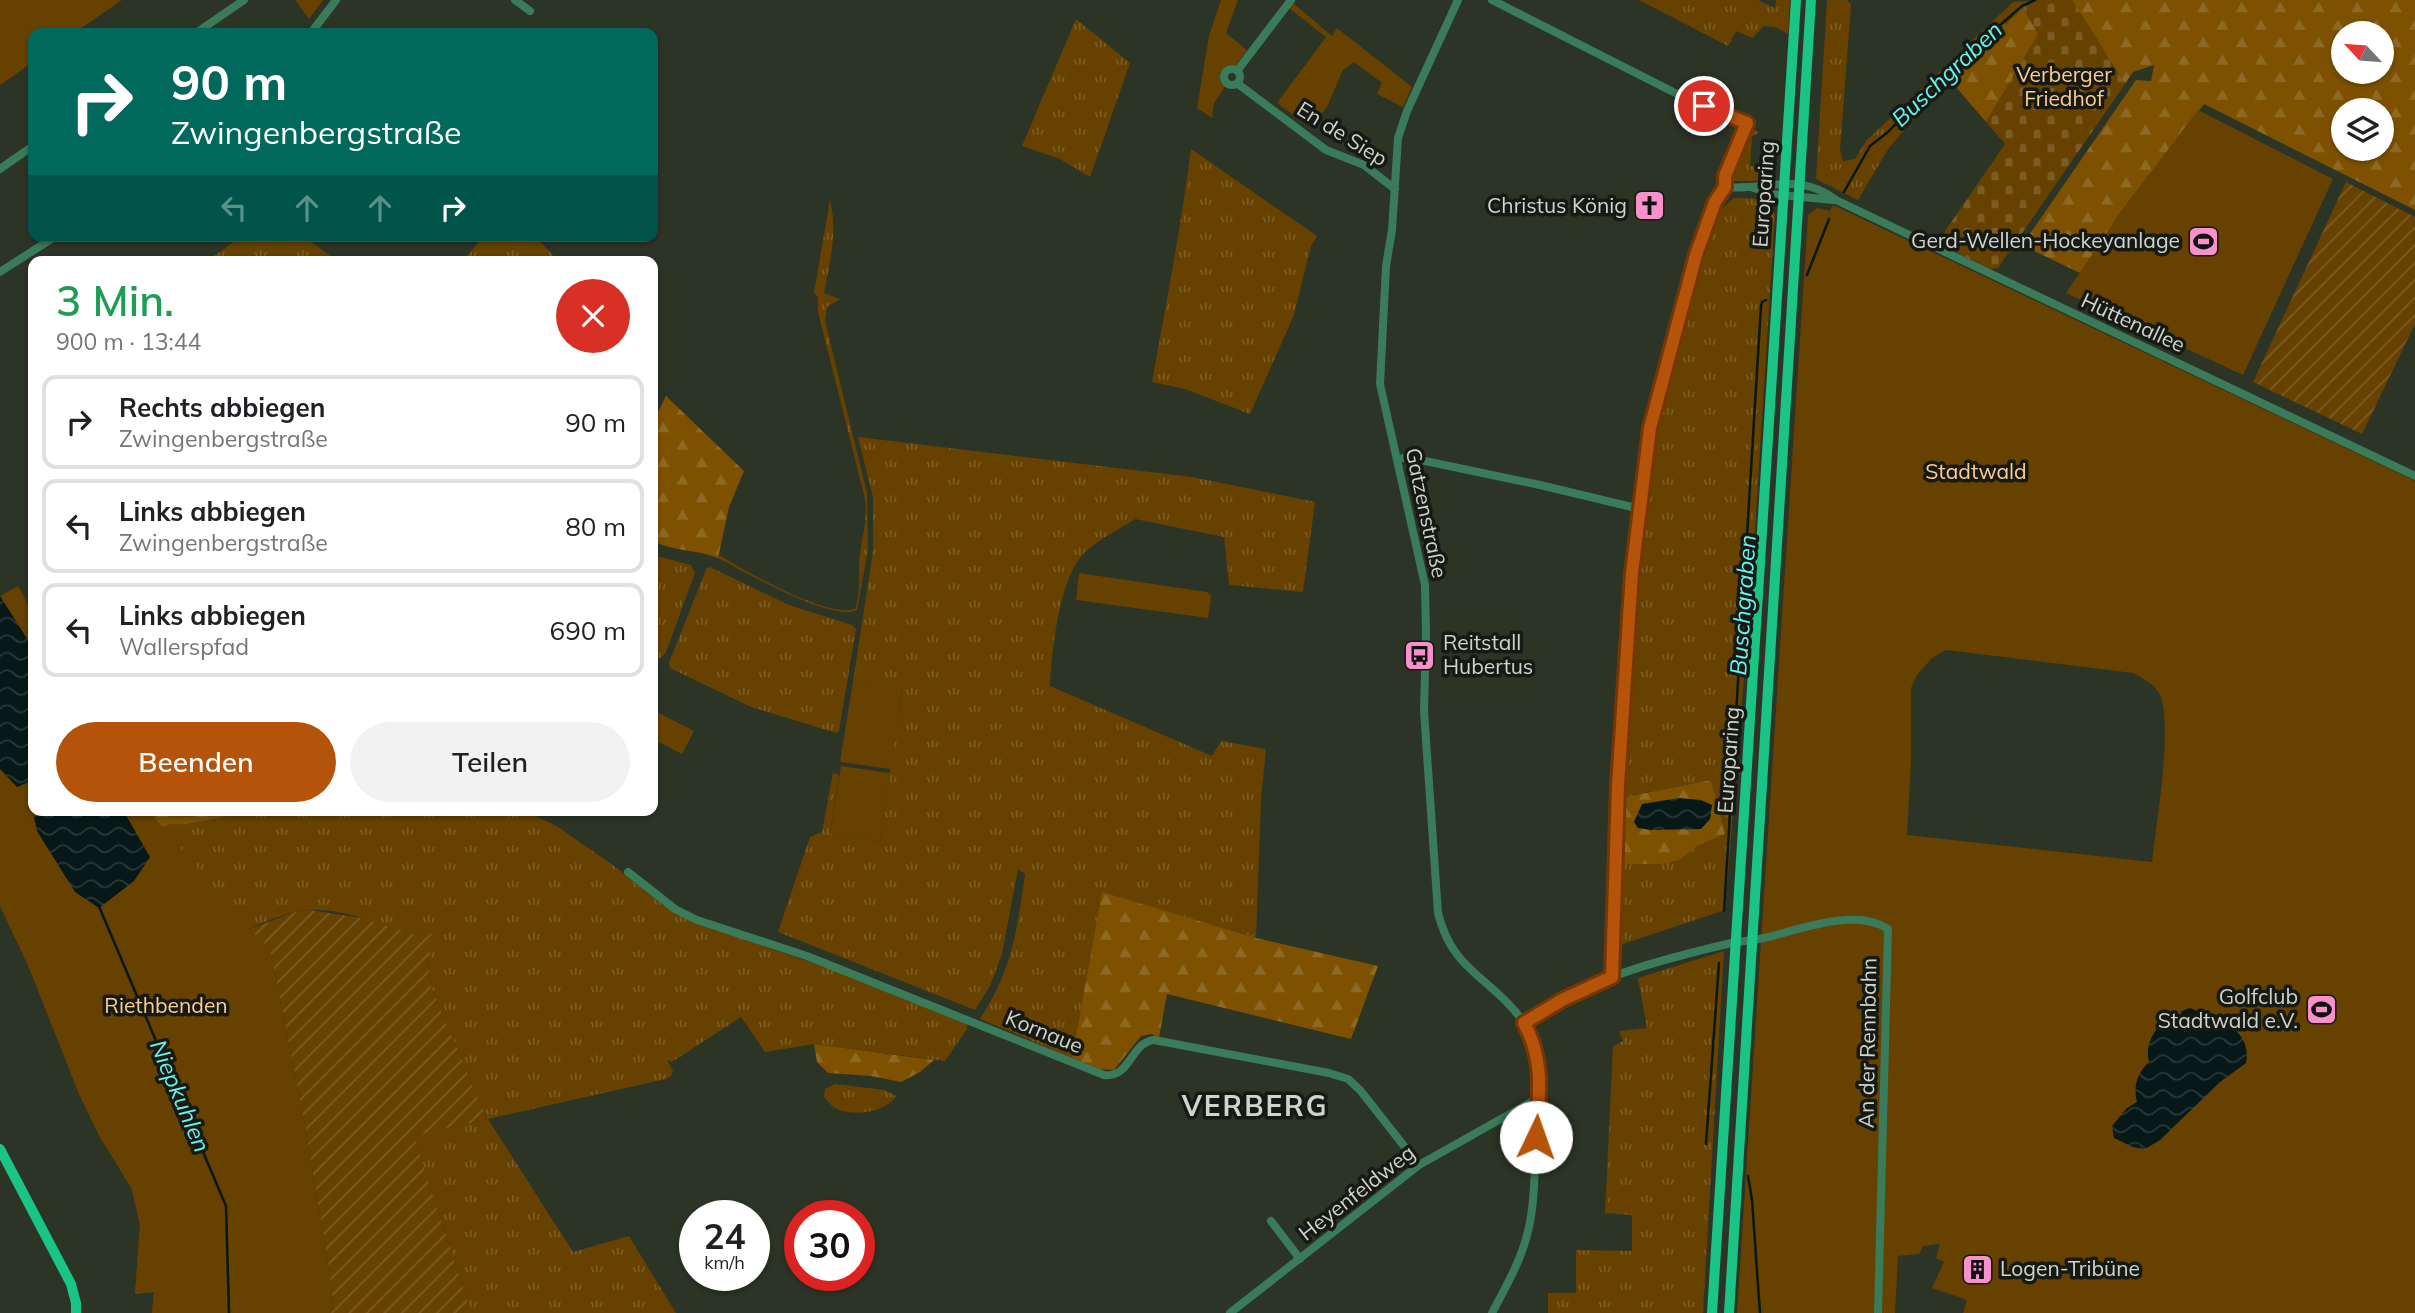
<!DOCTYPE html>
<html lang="de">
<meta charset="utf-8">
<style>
body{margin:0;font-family:Mulish,sans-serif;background:#f2f2f2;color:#202124;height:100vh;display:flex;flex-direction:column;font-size:26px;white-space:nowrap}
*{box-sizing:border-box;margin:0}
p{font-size:23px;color:#757577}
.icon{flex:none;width:38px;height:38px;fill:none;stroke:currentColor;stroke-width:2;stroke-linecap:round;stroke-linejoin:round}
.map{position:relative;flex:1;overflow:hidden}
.drawer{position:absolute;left:28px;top:256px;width:630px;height:560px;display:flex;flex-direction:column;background:#fff;border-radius:14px;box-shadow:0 2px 5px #0004}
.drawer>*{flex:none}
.top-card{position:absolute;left:28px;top:28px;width:630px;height:214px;border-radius:14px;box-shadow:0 2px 5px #0004;background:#00695c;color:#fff;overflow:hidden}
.needle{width:46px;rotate:296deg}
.buttons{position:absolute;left:2331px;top:21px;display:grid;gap:14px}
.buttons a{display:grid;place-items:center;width:63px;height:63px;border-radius:50%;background:#fff;box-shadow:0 2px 5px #0004;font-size:35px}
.speed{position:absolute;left:679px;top:1200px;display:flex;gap:14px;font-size:35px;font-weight:700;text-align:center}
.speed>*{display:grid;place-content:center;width:91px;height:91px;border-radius:50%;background:#fff;box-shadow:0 2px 5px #0004;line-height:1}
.speed small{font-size:18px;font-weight:400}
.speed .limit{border:10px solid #d22;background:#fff;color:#111}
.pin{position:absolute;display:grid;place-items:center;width:60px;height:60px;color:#fff;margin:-30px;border:4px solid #fff;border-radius:50%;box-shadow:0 2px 7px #0007}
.me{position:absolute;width:77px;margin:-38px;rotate:3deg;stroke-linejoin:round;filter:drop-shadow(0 0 5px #0008)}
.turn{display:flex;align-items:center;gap:24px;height:147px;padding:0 28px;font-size:32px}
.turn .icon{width:91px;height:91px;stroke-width:2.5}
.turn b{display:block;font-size:49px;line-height:60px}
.lanes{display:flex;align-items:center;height:66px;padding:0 28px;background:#0003;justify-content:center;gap:35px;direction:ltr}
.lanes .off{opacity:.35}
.round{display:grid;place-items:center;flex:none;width:74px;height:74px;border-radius:37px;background:#f2f2f2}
.overview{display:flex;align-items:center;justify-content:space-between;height:119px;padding:0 28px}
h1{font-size:42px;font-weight:600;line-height:52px;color:#1e9e55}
.primary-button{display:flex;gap:14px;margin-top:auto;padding:14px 28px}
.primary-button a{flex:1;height:80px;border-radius:42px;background:#b45309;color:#fff;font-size:28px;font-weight:600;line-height:80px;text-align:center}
.primary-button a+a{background:#f2f2f2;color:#202124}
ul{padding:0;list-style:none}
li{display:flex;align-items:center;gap:21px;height:94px;margin:0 14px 10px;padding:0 14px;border:4px solid #e0e0e0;border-radius:14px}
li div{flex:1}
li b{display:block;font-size:26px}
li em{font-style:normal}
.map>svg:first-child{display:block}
.grass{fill:url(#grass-tufts)}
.forest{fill:url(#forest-firs);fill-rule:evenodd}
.cemetery{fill:url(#cemetery-stones)}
.park{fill:#664100;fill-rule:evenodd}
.garden{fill:url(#garden-furrows)}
.water{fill:url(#water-waves)}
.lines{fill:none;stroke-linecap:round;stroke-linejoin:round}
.stream{stroke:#061817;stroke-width:2.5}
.minor{stroke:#3a7b5c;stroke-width:8}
.major{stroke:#1ac485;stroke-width:10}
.route-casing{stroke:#753606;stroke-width:18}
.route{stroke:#b45309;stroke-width:12}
.labels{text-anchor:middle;stroke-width:7;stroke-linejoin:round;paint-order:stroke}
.park-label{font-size:21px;fill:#fccd91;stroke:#171a14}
.street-label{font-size:21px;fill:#d0d5cc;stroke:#171a14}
.poi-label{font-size:21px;fill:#d0d5cc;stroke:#171a14;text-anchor:end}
.water-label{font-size:23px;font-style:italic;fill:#65f6ee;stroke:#171a14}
.district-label{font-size:28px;font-weight:bold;letter-spacing:2px;fill:#d0d5cc;stroke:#171a14}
</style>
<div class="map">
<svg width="2415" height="1313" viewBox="0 0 2415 1313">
<defs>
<pattern id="grass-tufts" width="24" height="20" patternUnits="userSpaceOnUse" patternTransform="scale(1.75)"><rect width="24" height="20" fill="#664100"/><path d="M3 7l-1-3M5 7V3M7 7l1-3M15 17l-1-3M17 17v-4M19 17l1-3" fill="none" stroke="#7b5c24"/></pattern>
<pattern id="forest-firs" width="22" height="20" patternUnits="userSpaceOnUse" patternTransform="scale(1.75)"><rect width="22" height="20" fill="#7d5100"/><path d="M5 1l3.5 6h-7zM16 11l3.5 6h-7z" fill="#8e6924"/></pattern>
<pattern id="cemetery-stones" width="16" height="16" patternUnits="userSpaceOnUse" patternTransform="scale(1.75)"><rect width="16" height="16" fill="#664100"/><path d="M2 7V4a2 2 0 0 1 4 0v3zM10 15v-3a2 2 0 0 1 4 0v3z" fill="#7b5c24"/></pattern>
<pattern id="garden-furrows" width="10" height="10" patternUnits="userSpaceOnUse" patternTransform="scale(1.75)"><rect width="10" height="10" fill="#664100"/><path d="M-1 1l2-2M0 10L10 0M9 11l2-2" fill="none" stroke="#7b5c24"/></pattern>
<pattern id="water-waves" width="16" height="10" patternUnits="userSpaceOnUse" patternTransform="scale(1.75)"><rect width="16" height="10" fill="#061817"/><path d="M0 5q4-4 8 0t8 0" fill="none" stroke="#293938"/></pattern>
</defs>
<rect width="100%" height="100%" fill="#2c3426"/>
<path class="grass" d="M 1639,0 L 1758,0 L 1775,8 L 1776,0 L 1790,0 L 1788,34 L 1775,27 L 1764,26 L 1752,38 L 1736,31 L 1728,46 Z
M 1827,0 L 1847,0 L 1851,5 L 1840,150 L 1843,161 L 1855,159 L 1866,141 L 2013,2 L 2040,0 L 2023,8 L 1949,79 L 1888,149 L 1858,200 L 1816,179 Z
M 1076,19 L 1130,63 L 1090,177 L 1060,159 L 1022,146 Z
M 1753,129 L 1759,133 L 1752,136 L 1750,166 L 1773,168 L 1770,178 L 1762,181 L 1731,181 L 1730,177 L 1748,139 L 1746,137 L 1748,132 Z
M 1191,149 L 1317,236 L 1311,246 L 1294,315 L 1250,414 L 1185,389 L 1152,382 C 1166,304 1181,227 1191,149 Z
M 1734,198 L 1762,199 L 1775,214 L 1751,591 L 1725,910 L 1620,945 L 1622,864 L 1662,864 L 1680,860 L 1697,846 L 1725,834 L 1710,780 L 1625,797 L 1631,665 L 1653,444 L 1685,304 L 1700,251 L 1715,211 L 1720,210 Z
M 830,200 C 838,232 830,261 824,293 L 840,299 L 827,307 L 825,321 L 867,493 L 868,550 L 857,610 C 833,623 743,571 718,558 L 719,555 C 745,571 827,618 855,609 C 860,594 859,581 859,565 C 860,543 868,523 865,499 L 818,312 L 818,297 L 814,293 Z
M 242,236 L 303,236 L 337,261 L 207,261 Z
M 484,236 L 535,236 L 558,261 L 463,261 Z
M 858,437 L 1192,477 L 1315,502 L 1303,592 L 1229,585 L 1224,537 L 1135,519 C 1120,529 1099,539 1085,552 C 1059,577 1052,651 1050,686 L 1212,756 L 1221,741 L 1266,749 L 1261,800 L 1256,938 L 1102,893 L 1072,1058 L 980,1019 C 1012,970 1017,931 1025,874 L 1018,869 L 1002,954 L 990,986 L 975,1010 L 778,932 L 810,837 L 822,832 L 833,773 L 839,775 L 830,833 L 880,842 L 902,688 L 853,681 L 873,551 L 873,497 Z
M 653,555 L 691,565 L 695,573 L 666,652 L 661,658 L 653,659 Z
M 710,567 L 789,605 L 852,625 L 856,629 L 839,731 L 836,733 L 751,707 L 670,668 L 669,663 L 705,572 L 707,568 Z
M 7,809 L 162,828 L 170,824 L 187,824 L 261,810 L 487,810 L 497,813 L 504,810 L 524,810 L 558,827 L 610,863 L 663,905 L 695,923 L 843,973 L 967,1023 L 967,1029 L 945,1061 L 814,1044 L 765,1052 L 741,1017 L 672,1062 L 667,1060 L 673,1071 L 671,1076 L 666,1079 L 488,1119 L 573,1252 L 629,1236 L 676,1313 L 471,1313 L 414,1136 L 487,1119 L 431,987 L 428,962 L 432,934 L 421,936 L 414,934 C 380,925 342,907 307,910 C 288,912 266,921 249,929 L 270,949 L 331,1313 L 152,1313 L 154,1292 L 135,1294 L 140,1225 L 132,1189 L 100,1137 L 80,1096 L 28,965 L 0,906 Z
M 1724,951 L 1703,1313 L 1548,1313 L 1548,1293 L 1576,1293 L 1576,1250 L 1632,1251 L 1632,1215 L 1605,1213 L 1613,1046 L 1623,1041 L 1619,1031 L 1647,1028 L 1638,978 Z
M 835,1084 L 885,1090 L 896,1096 C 886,1112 855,1117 837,1109 C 832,1107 828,1101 824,1097 L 825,1089 Z"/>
<path class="forest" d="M 2072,0 L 2415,0 L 2415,210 L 2204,104 L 2123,209 L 2080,273 L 2026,247 L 2023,244 L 2136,80 L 2151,81 L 2154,65 L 2133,72 L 2125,84 ZM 2343,33 L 2382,33 L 2382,72 L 2343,72 ZM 2343,110 L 2382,110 L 2382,149 L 2343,149 Z
M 2023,8 L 2039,34 L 1986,122 L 1949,79 Z
M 666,396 L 744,471 L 729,507 L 718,558 C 696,549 674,552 653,541 L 653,422 Z
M 1711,780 L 1725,834 L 1697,846 L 1680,860 L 1662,864 L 1623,864 L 1625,797 Z
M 148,810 L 151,813 L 161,810 L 261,810 L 187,824 L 170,824 L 162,828 Z
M 1102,892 L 1256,938 L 1378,966 L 1351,1039 L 1167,994 L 1159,1038 L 1151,1034 L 1141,1036 L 1114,1070 L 1100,1069 L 1072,1058 Z
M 814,1044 L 934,1060 L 920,1072 L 901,1082 L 871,1076 L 828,1073 L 817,1062 Z"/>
<path class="cemetery" d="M 2040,0 L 2072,0 L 2125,84 L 1998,268 L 1990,269 L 1937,243 L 2005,144 L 1986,122 L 2038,34 L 2023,8 Z"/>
<path class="park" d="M 0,0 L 122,0 L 74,33 L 33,33 L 33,62 L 0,85 Z
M 295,0 L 323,0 L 309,19 Z
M 1221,0 L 1238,0 L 1226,33 L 1247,50 L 1236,65 L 1227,66 L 1221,72 L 1220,81 L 1225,87 L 1214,103 L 1212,118 L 1197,108 L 1209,36 Z
M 1293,3 L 1332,36 L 1337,28 L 1412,87 L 1403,107 L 1377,94 L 1382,83 L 1354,62 L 1343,70 L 1327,107 L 1315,122 L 1311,119 L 1307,125 L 1277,103 L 1326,37 L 1289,8 Z
M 2198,110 L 2333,179 L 2243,375 L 2066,293 L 2123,209 Z
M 1833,205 L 2415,481 L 2415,1313 L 1963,1313 L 1967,1300 L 1932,1288 L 1944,1262 L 1936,1258 L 1940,1244 L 1923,1246 L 1919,1254 L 1898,1256 L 1895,1313 L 1737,1313 L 1808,215 L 1817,208 L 1830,211 ZM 1946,650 L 2133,673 C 2143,678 2153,683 2159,693 C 2174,721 2156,826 2152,862 L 1907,835 L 1911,763 L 1911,688 L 1917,675 L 1932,658 Z
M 1079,573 L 1207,592 L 1211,596 L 1208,618 L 1076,600 Z
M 18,586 L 33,613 L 33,810 L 148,810 L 249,929 L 270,949 L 304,1120 L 329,1269 L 333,1300 L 331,1313 L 152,1313 L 154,1292 L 135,1294 L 140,1225 L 132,1189 L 100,1137 L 80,1096 L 28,965 L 0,906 L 0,596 Z
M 853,681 L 902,687 L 891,769 L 840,762 Z
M 653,710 L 694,731 L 682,754 L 653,739 Z
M 841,766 L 890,773 L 880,842 L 830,833 Z"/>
<path class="garden" d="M 2346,182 L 2415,217 L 2415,324 L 2362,434 L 2253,382 Z
M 309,910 L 362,918 L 421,936 L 433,933 L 428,962 L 431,987 L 487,1119 L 414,1136 L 471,1313 L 331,1313 L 333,1300 L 329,1269 L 304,1120 L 270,949 L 249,929 L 295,912 Z"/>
<path class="water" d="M 0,596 L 33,648 L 33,780 L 17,787 L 0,769 Z
M 1679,798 L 1701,800 L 1712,805 L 1710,819 L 1701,829 L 1651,830 L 1638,828 L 1634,822 L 1642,804 Z
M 52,810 L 123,810 L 150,857 L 134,881 L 99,908 L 75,892 L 37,831 L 34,817 Z
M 2190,1008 C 2216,1020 2253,1028 2246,1063 L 2220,1082 L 2160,1140 L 2145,1149 L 2133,1147 L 2114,1138 L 2112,1126 L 2127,1108 L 2137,1102 C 2133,1087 2137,1073 2149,1062 C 2144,1044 2155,1030 2166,1017 L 2179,1019 L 2182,1011 Z"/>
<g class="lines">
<path class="stream" d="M 1844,192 L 1870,146 L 1888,132 L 1942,76 L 2022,6 L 2035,0
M 1807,275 L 1829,219
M 98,904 L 226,1206 L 229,1313
M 1724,911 L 1761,306 L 1762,302 L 1766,300
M 1706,1144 L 1719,963
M 1748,1176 L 1752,1200 L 1760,1313"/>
<path class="minor" d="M 515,0 L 530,11
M 1458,0 L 1407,111 L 1398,138 L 1392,230 L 1386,266 L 1380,384 L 1425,585 L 1426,631 L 1424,711 L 1438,913 C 1452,970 1488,976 1519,1016 C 1528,1027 1534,1040 1537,1054 C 1543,1083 1538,1116 1536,1145 C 1534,1175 1535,1206 1527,1235 C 1520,1263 1505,1288 1492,1313
M 1492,0 L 1689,100 L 1747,123 L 1725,176 L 1725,187 L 1715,202 L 1696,255 L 1650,428 L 1631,573 L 1618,786 L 1612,977
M 196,33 L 244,0
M 311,33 L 336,0
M1224 77a8 8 0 1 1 16 0a8 8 0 1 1-16 0Z
M 1237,71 L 1291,0
M 1238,84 L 1326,150 L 1364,165 L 1395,189
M 0,169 L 33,146
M 1725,187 C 1765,191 1799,171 1836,200 L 2415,476
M 1751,187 L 1771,194 L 1834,200
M 0,272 L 56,236
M 1397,460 L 1406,457 L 1540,485 L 1640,509
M 628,872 L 675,909 L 697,920 L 807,956 L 1104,1075 C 1131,1078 1130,1043 1154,1040 L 1329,1073 L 1348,1079 L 1360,1090 L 1419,1165
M 1524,1023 C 1551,1005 1579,990 1609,978 C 1645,964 1689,953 1727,944 C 1739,941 1752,941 1764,938 C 1798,930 1856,907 1888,929 L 1878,1313
M 1510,1115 L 1536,1137
M 1271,1221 L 1300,1259
M 1230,1313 L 1419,1165 L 1538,1098"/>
<path class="major" d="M 0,1149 L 71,1284 L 76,1303 L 76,1313
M 1712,1313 L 1796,0
M 1729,1313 L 1811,0"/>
</g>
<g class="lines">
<defs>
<path id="route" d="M 1536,1137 C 1539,1096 1545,1061 1524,1023 L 1562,1000 L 1612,977 L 1618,786 L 1632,573 L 1650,428 L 1696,255 L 1715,202 L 1725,187 L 1725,176 L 1747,123 L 1704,106"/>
</defs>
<use href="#route" class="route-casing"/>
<use href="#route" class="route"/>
</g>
<defs>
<symbol id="church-square" viewBox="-11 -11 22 22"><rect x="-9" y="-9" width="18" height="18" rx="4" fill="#f890cc" stroke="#171a14"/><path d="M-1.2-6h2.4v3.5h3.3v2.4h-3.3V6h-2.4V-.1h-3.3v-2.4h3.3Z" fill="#111"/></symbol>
<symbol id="stadium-square" viewBox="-11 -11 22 22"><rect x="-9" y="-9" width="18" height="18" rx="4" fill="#f890cc" stroke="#171a14"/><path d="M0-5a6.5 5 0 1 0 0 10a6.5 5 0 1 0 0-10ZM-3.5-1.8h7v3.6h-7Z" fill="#111"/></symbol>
<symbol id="bus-square" viewBox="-11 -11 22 22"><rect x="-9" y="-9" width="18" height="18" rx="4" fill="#f890cc" stroke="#171a14"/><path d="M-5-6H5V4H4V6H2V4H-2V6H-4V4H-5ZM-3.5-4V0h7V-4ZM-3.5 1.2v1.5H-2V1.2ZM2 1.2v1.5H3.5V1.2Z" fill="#111"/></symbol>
<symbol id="building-square" viewBox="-11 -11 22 22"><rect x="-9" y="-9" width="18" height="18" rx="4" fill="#f890cc" stroke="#171a14"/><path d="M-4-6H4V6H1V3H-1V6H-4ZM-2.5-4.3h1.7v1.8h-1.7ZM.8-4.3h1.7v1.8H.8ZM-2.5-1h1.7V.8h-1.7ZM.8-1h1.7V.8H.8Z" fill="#111"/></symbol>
</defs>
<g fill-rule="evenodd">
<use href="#church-square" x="1632" y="188" width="35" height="35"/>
<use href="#stadium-square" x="2186" y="224" width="35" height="35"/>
<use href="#bus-square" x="1402" y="638" width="35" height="35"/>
<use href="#stadium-square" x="2304" y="992" width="35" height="35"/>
<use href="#building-square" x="1960" y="1252" width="35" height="35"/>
</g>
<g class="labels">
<g class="park-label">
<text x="2064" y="82">Verberger<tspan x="2064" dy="24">Friedhof</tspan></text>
<text x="1976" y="479">Stadtwald</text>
<text x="166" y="1013">Riethbenden</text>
</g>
<g class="street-label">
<text transform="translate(1342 134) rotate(32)" y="7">En de Siep</text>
<text transform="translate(1764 194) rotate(-86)" y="7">Europaring</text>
<text transform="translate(2133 323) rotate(25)" y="7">Hüttenallee</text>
<text transform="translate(1426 513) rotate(78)" y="7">Gatzenstraße</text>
<text transform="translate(1729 760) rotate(-86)" y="7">Europaring</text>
<text transform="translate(1044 1032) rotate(22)" y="7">Kornaue</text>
<text transform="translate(1868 1043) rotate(-89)" y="7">An der Rennbahn</text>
<text transform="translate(1357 1193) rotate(-38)" y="7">Heyenfeldweg</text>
</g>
<g class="poi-label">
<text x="1627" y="213">Christus König</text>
<text x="2180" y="248">Gerd-Wellen-Hockeyanlage</text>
<text x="1443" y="650" text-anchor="start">Reitstall<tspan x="1443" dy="24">Hubertus</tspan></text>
<text x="2298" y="1004">Golfclub<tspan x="2298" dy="24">Stadtwald e.V.</tspan></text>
<text x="2000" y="1276" text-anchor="start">Logen-Tribüne</text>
</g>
<g class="water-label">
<text transform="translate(1947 74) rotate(-43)" y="8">Buschgraben</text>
<text transform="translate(1743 605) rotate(-86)" y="8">Buschgraben</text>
<text transform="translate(180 1096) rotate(67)" y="8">Niepkuhlen</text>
</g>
<g class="district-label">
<text x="1255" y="1116">VERBERG</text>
</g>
</g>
</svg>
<div class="buttons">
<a><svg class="needle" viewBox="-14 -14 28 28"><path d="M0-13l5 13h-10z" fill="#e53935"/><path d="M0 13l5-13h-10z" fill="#757577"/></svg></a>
<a><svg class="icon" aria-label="layers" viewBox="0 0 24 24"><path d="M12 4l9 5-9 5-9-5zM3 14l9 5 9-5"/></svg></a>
</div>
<div class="speed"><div>24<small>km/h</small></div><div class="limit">30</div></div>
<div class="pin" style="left:1704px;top:106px;background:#d93025"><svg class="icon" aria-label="arrive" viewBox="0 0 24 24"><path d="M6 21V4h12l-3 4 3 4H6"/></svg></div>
<svg class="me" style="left:1536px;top:1137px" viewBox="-20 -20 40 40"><circle r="19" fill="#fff"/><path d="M0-13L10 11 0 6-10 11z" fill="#b45309"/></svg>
<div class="top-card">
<div class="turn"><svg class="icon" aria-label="right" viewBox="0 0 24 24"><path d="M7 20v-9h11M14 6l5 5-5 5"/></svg><div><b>90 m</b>Zwingenbergstraße</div></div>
<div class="lanes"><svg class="icon off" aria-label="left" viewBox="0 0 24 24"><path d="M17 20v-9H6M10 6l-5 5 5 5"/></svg><svg class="icon off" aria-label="ahead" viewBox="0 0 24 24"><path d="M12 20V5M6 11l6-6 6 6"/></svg><svg class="icon off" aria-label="ahead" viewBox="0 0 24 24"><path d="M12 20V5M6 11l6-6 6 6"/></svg><svg class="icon" aria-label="right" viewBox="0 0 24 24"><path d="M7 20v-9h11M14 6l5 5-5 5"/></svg></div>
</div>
<section class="drawer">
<div class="overview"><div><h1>3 Min.</h1><p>900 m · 13:44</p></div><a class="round" style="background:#d93025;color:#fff"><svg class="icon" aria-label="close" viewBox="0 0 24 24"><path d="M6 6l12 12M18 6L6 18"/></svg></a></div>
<ul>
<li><svg class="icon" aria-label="right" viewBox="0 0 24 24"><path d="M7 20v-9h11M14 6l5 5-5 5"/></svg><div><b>Rechts abbiegen</b><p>Zwingenbergstraße</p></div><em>90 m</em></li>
<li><svg class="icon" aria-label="left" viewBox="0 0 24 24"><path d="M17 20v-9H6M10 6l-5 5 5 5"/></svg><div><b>Links abbiegen</b><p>Zwingenbergstraße</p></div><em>80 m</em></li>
<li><svg class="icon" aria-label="left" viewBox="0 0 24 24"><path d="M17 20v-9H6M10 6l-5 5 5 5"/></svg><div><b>Links abbiegen</b><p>Wallerspfad</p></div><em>690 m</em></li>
</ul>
<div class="primary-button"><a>Beenden</a><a>Teilen</a></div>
</section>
</div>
